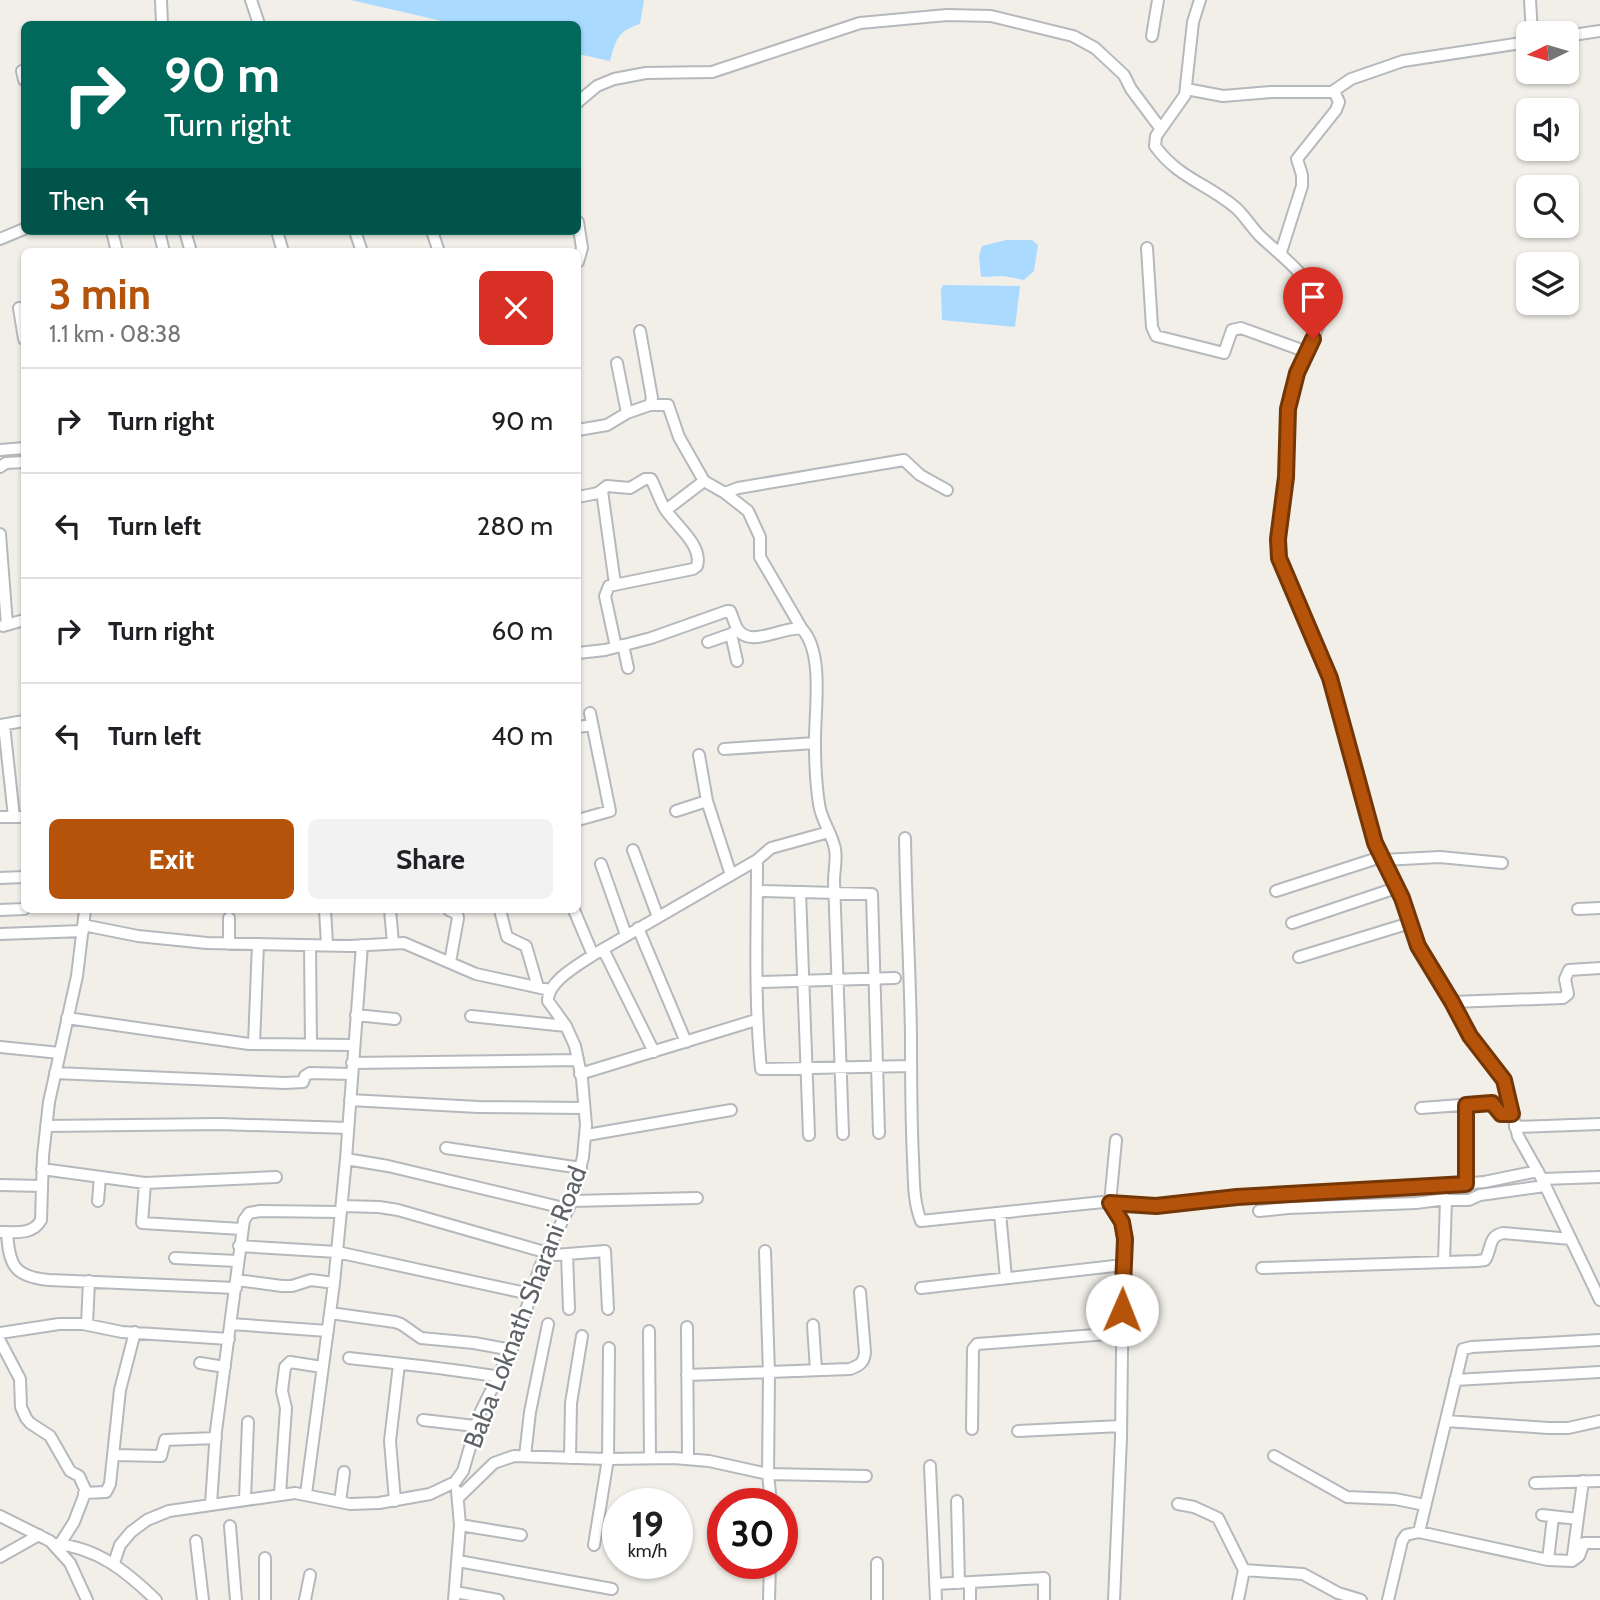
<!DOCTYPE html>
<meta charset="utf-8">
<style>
body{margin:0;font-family:Cabin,sans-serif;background:#f2f2f2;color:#202124;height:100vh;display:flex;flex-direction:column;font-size:26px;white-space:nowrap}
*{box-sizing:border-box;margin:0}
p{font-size:23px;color:#757577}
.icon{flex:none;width:38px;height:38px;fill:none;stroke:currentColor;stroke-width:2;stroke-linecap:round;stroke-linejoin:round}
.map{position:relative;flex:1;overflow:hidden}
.sheet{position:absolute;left:21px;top:248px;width:560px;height:665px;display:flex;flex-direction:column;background:#fff;border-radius:10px;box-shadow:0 2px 5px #0004}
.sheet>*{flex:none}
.top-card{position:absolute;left:21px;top:21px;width:560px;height:214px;border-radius:10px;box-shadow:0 2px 5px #0004;background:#00695c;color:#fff;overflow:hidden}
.needle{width:46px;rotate:265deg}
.tools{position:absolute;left:1516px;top:21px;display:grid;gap:14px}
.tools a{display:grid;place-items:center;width:63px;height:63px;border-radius:10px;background:#fff;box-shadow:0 2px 5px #0004;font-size:35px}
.speed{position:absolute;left:602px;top:1488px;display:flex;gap:14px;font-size:35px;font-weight:700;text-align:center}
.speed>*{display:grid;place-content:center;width:91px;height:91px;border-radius:50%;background:#fff;box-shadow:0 2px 5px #0004;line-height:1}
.speed small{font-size:18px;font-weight:400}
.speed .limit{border:10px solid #d22;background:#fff;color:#111}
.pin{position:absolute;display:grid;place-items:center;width:60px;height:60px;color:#fff;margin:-72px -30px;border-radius:50% 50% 50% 0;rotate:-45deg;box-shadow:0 0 7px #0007}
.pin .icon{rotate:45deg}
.me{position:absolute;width:77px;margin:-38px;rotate:1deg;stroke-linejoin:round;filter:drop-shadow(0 0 5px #0008)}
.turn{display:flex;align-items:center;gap:24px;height:147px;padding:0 28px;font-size:32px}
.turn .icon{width:91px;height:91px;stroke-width:2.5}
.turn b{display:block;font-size:49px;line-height:60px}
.then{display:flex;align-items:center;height:66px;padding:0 28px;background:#0003;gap:14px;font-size:26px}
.round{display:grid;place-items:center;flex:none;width:74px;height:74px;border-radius:10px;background:#f2f2f2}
.headline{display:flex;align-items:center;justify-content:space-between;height:119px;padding:0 28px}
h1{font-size:42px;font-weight:700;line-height:52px;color:#b45309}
.cta{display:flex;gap:14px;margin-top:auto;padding:14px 28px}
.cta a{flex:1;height:80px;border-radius:10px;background:#b45309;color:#fff;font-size:28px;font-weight:700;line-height:80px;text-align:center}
.cta a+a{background:#f2f2f2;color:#202124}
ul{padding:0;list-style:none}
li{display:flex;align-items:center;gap:21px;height:105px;padding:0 28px;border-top:2px solid #e0e0e0}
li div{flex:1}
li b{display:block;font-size:26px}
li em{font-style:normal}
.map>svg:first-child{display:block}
.water{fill:#aadaff}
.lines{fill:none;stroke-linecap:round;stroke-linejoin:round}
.minor-casing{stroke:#b5b8bc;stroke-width:14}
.minor{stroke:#fff;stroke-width:10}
.route-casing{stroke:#753606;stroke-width:18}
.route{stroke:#b45309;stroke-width:12}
.labels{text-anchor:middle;stroke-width:5;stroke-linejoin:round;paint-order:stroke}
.street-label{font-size:26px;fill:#5f6368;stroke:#fff}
</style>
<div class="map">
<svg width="1600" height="1600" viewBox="0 0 1600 1600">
<rect width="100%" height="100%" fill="#f1efe8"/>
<path class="water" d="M 351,0 L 644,0 L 640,24 C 617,31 616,40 610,61 L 578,54 L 578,24 L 455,24 Z
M 1006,240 L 1032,240 L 1038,245 L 1034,271 L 1024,280 L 1003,276 L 981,277 L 979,256 L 982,246 Z
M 943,285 L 1020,286 L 1015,327 L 942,320 L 941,289 Z"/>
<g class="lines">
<defs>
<path id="minor" d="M 161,0 L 162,24
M 251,0 L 259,24
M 1200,0 L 1193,22 L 1185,95 L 1156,136 L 1155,146 C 1179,179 1207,183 1236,208 C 1245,216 1251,227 1260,236 C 1284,259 1323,284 1320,322 L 1290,392 L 1286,421 L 1286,477 L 1278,539 L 1279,558 L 1330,678 L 1375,843 L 1402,898 L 1418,946 L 1452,1002 L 1470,1036 L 1504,1080 L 1518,1136 L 1542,1179 L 1600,1300
M 1530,0 L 1532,33
M 1152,36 L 1158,0
M 1566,36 L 1600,31
M 22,71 L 24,80
M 1186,89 L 1223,96 L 1271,92 L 1332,92 L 1351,79 L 1403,61 L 1528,42
M 578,102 L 597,86 L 614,79 L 646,73 L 712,72 L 860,23 L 947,15 L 991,16 L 1073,36 L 1095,48 L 1124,75 L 1131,89 L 1161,129
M 578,222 L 582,248 L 578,262
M 112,231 L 117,252
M 159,231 L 164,252
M 185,231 L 191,252
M 277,231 L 283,252
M 355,231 L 362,252
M 432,231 L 439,252
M 0,239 L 24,229
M 1147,248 L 1152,327 L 1156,336 L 1224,353 L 1232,330 L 1241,328 L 1307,352
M 1281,252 L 1302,186 L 1302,175 L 1297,159 L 1336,110 L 1339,102 L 1334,91
M 19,308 L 24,339
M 617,363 L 627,413
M 650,405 L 668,405 L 679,437 L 704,481 L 725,493 L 748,511 L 760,537 L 760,557 L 802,629
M 578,430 L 607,425 L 627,413 L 650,405 L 652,398 L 640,331
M 0,450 L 24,448
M 0,467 L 6,463 L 24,462
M 602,491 L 615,584
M 725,493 L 738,488 L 904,460 L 920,475 L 947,490
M 578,497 L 598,493 L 607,486 L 630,488 L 645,479 L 651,479 C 656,488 659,499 665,509 C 676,526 703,545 697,566 L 693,569 L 609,586 L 605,596 L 616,647
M 666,510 L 704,481
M 0,534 L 7,625
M 3,626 L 24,620
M 737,630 L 731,634 L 737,661
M 708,642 L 731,634
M 623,645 L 628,668
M 578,653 L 605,650 L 651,638 L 727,611 L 730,611 C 733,617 734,623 737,628 C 749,650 784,625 802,629 C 825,654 814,713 815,745 C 815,764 816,784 819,804 C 821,820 832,833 835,849 C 837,859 834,871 834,881 L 843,1134
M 0,725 L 24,721
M 4,725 L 14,817
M 578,727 L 592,725
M 724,749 L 815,743
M 699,755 L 707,801 L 731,875
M 676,811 L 707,801
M 0,817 L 24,817
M 578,820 L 610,811 L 590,713
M 905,838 C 906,904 910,970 911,1035 C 911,1076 911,1117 913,1158 C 914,1179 913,1201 921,1221 L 1103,1202 L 1156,1206 L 1237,1197 L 1448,1185 L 1484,1182 L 1538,1171
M 633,850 L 658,917
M 757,860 C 757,929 754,1000 761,1069 L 911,1066
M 1383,860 L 1440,857 L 1502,863
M 601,864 L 626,935
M 0,878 L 24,877
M 757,891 L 800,892 L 809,1135
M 1276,891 L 1381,857
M 800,892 L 872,894 L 879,1133
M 1578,909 L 1600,908
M 0,910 L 24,909
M 325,910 L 327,944
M 390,910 L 393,943
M 449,910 L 457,914 L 458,918 L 450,962
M 500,910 L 507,937 L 526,946 L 538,987
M 574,910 L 593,955
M 229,918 L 229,944
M 1292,923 L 1396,888
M 83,925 L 138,936 L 207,943 L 350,946 L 404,943 L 476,974 L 550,990
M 638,928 L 686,1042
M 0,934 L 83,931
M 310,945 L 311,1045
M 603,949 L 654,1052
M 1299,957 L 1410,923
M 758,982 L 895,978
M 1452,1002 L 1563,998 L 1568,994 L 1565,979 L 1569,970 L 1600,968
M 356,1015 L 395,1019
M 471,1016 L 566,1026
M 67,1018 L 249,1044 L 353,1045
M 254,1044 L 258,944
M 0,1047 L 60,1053
M 352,1063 L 578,1060
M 55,1073 L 285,1083 L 303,1082 L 305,1076 L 310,1073 L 352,1074
M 580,1074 L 756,1020
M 350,1100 L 478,1107 L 584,1108
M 1466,1105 L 1466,1184
M 1421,1108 L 1488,1103 L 1494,1105 L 1501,1114 L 1512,1114
M 46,1126 L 219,1124 L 348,1128
M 1515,1127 L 1600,1124
M 587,1135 L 731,1110
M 446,1148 L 581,1168
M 346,1159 L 388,1166 L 568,1209
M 42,1169 L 145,1183 L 276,1177
M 1542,1179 L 1600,1177
M 145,1183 L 142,1223 L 242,1229
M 0,1185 L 41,1186
M 1448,1200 L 1469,1200 L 1480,1195 L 1545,1186
M 98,1201 L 100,1177
M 572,1201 L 697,1198
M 342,1206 L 379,1207 L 398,1210 L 555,1255 L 605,1251 L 608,1309
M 1259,1211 L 1288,1208 L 1416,1203 L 1446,1199 L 1444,1262
M 1000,1213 L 1006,1278
M 0,1232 C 15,1232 33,1235 41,1220 L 43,1156 L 49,1102 L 77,976 L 85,910
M 7,1232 C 9,1265 14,1277 49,1280 L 236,1288
M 239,1246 L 337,1252 L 530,1294
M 765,1251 L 769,1373 L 768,1474 L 866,1476
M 567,1254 L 569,1309
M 175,1258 L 237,1261
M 1262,1268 L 1477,1261 L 1485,1260 C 1492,1249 1488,1236 1503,1233 L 1571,1239
M 237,1280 L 282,1286 L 292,1286 L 311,1280 L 334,1283
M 921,1288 L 1123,1265
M 330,1313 L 395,1322 L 401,1324 L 421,1338 L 474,1343 L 512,1350
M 87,1324 L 89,1281
M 231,1324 L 328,1331
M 813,1325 L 816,1370
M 687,1327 L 688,1459
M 649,1331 L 650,1458
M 0,1333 L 59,1324 L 83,1324 L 122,1332 L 229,1339
M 0,1341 L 20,1379 L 21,1407 L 26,1418 L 30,1423 L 50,1436 L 70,1471 L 79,1476 L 85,1489 L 84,1496 L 74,1522 L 60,1544
M 349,1358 C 399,1364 449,1368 499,1377
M 200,1363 L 225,1367
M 687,1375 L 850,1369 C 860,1365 864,1363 865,1352 L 860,1292
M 1455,1380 L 1600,1372
M 423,1420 L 475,1426
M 1446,1421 L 1548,1428 L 1568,1428 L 1600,1421
M 972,1429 L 973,1349 L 977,1344 L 1122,1333
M 1018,1431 L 1121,1426
M 114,1455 L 161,1456 L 165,1440 L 216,1438
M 525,1456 L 530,1412 L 548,1324
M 1274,1456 L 1347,1497 L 1395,1499 L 1425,1505
M 570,1458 L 571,1403 L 582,1336
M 930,1466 L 936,1600
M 1535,1483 L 1600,1481
M 84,1493 L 106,1492 L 110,1484 L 120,1390 L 135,1332
M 280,1494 L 286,1408 L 282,1391 L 285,1367 L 290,1362 L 322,1367
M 306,1494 L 334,1283 L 346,1159 L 362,945
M 458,1498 L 494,1463 L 514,1456 L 608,1459 L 674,1458 L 709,1461 L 768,1474 L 771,1503
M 245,1499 L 248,1422
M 395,1501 L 390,1441 L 399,1364
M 957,1501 L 959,1583
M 340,1502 L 344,1472
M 211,1504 L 216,1431 L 244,1220 L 249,1213 L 260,1211 L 341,1212
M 1178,1504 L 1194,1507 L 1218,1518 L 1244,1570
M 1542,1515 L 1578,1519
M 0,1516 L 50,1541 L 70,1563 L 87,1600
M 460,1525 L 521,1535
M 230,1526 L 236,1600
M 1419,1532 L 1463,1349 L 1472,1347 L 1600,1340
M 196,1541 L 203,1600
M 55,1544 C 97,1547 127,1572 156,1600
M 594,1545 L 608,1459 L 609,1348
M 1573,1555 L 1583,1481
M 0,1557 L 39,1535
M 1548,1560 L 1553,1517
M 458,1561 L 612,1589
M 114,1563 L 120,1545 L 131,1532 L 147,1520 L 169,1511 L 295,1493 L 350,1504 L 379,1503 L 430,1494 L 455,1482 L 463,1471 L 480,1413 L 517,1338 L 540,1267 L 572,1201 L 583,1157 L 586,1125 L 582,1079 L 575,1046 L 566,1026 L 548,1001 C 547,982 578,965 593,955 L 757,860 L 771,848 L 829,832
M 970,1583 L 970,1600
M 935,1584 L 1044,1578 L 1044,1600
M 455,1592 L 498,1600
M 265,1600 L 265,1558
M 305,1600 L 310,1575
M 454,1600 L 460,1525 L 457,1491
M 769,1600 L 770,1563
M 877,1600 L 877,1563
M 1114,1600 L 1121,1438 L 1123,1265 L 1125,1239 L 1122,1222 L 1110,1203 L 1116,1140
M 1238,1600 L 1244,1570 L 1303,1574 L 1338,1593 L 1361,1600
M 1388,1600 L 1402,1541 L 1406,1535 L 1419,1532 L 1548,1560 L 1572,1561 L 1579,1556 L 1584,1543 L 1600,1543"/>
</defs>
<use href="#minor" class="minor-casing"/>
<use href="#minor" class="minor"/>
</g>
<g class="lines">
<defs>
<path id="route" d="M 1122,1310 L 1125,1239 L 1122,1222 L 1110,1203 L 1156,1206 L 1237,1197 L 1466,1184 L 1466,1105 L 1492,1103 L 1501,1114 L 1512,1114 L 1504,1080 L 1470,1036 L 1452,1002 L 1418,946 L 1402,898 L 1375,843 L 1330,678 L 1279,558 L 1278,539 L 1286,477 L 1288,409 L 1297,373 L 1313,339"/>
</defs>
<use href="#route" class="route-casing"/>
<use href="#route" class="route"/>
</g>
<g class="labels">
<g class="street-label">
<text transform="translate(525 1307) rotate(-69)" y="9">Baba Loknath Sharani Road</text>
</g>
</g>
</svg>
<div class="tools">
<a><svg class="needle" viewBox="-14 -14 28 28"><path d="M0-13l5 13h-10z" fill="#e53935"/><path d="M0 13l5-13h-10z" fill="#757577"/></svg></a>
<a><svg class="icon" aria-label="sound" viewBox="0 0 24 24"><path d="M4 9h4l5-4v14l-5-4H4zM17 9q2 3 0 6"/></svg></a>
<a><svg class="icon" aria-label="search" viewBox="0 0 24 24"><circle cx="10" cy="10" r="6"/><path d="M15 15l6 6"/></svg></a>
<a><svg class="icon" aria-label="layers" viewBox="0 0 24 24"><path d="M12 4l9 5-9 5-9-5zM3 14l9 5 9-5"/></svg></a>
</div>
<div class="speed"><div>19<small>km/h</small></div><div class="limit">30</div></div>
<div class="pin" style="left:1313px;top:339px;background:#d93025"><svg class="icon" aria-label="arrive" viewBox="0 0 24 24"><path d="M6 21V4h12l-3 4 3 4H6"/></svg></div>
<svg class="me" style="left:1122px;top:1310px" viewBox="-20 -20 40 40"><circle r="19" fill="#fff"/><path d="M0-13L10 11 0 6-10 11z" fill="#b45309"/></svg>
<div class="top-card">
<div class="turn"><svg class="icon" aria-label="right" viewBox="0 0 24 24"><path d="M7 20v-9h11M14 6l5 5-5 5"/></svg><div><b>90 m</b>Turn right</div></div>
<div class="then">Then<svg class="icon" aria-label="left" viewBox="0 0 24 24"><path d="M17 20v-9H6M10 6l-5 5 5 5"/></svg></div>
</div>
<section class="sheet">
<div class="headline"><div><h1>3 min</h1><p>1.1 km · 08:38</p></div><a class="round" style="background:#d93025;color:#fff"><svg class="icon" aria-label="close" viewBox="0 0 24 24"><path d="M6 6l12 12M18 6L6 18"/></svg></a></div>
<ul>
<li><svg class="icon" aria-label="right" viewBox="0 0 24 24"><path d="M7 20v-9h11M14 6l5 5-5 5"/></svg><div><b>Turn right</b></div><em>90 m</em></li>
<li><svg class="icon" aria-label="left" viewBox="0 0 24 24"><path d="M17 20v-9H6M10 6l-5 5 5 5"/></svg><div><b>Turn left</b></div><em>280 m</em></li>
<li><svg class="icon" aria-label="right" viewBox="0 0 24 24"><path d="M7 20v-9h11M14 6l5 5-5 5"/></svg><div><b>Turn right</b></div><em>60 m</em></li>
<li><svg class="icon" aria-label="left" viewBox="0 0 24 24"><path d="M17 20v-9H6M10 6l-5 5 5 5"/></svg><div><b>Turn left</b></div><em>40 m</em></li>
</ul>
<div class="cta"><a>Exit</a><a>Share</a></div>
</section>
</div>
